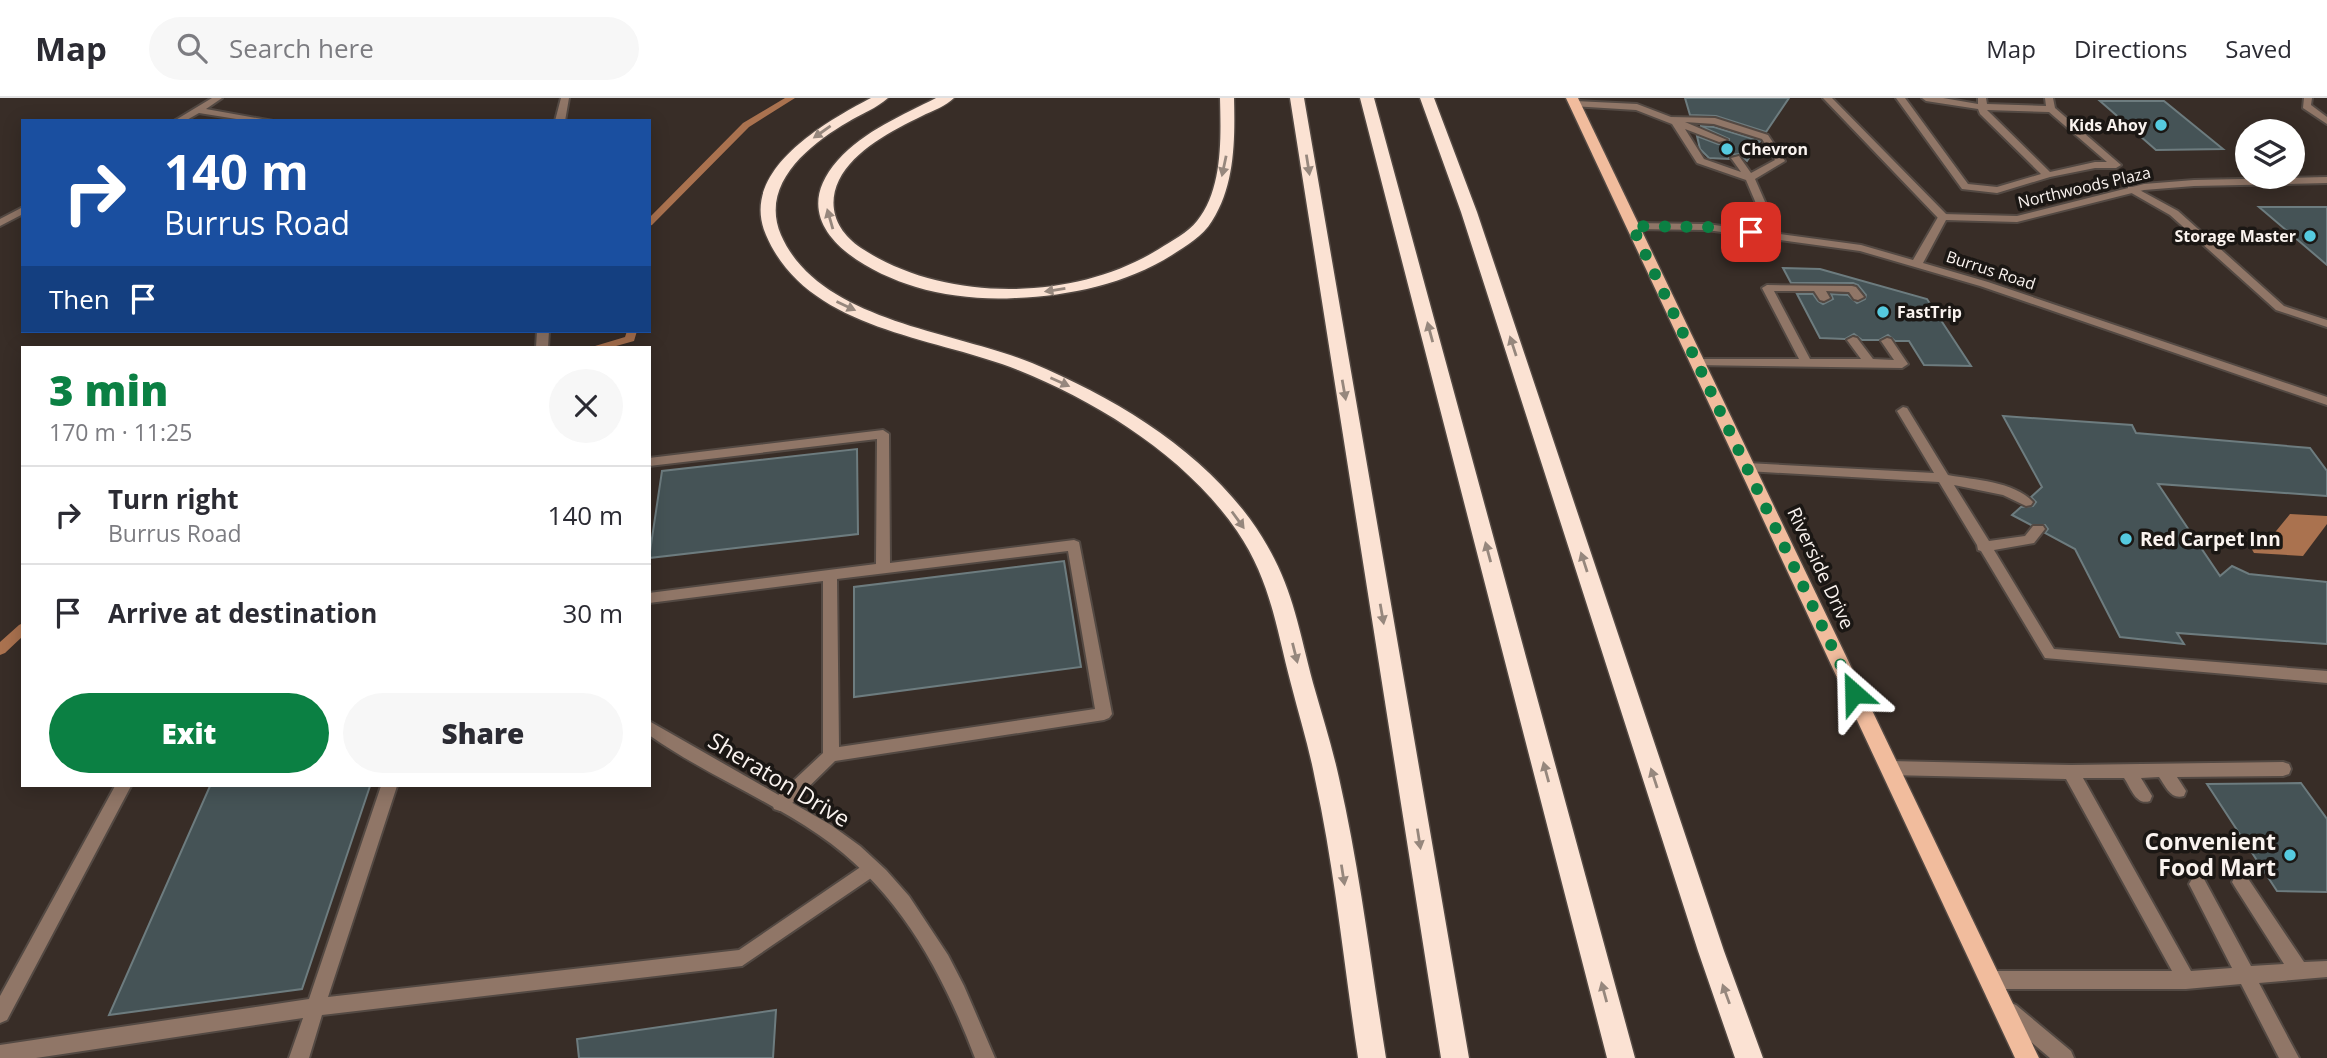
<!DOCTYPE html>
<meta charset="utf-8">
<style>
body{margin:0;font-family:"Open Sans",sans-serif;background:#f7f7f7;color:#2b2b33;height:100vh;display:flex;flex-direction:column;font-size:26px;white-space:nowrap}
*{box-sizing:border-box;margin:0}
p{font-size:23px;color:#7c7c81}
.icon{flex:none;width:38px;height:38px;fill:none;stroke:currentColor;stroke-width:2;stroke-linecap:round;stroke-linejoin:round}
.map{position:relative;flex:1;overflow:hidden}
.sheet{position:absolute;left:21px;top:248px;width:630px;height:441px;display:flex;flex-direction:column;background:#fff;border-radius:0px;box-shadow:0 4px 18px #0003}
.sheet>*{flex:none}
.banner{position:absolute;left:21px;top:21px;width:630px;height:214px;border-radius:0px;box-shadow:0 4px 18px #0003;background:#1a4fa0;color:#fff;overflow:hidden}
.fabs{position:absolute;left:2235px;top:21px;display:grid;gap:14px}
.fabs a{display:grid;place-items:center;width:70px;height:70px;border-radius:50%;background:#fff;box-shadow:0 4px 18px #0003;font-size:35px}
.pin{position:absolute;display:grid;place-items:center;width:60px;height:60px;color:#fff;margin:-30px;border-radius:14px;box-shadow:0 4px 10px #0006}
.me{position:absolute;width:77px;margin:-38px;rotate:335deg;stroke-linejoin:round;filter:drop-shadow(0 0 5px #0008)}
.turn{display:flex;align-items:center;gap:24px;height:147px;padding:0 28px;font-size:32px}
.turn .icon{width:91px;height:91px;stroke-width:2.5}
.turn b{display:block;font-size:49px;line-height:60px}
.then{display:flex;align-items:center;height:66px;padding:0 28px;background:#0003;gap:14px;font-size:26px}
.round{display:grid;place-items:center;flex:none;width:74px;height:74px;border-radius:37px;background:#f7f7f7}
.headline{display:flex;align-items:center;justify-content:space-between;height:119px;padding:0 28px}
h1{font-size:42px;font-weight:800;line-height:52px;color:#0b8043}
.cta{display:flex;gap:14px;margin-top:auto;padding:14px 28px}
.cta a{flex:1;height:80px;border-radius:42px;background:#0b8043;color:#fff;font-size:28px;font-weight:800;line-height:80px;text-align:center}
.cta a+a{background:#f7f7f7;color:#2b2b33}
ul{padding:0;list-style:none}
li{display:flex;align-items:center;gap:21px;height:98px;padding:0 28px;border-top:2px solid #e1e1e2}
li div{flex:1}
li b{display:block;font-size:26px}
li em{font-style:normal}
header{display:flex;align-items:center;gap:42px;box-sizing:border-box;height:98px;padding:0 35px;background:#fff;border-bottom:2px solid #e1e1e2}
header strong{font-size:33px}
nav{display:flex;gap:38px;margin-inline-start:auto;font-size:24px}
.search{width:490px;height:63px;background:#f7f7f7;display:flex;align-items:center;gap:18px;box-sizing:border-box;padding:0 24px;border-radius:38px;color:#7c7c81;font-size:26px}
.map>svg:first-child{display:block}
.water{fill:#aa724f}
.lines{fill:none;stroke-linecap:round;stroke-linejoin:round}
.stream{fill:#aa724f;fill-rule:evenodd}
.building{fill:#455356;stroke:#6d7c7f;stroke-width:2}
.service-casing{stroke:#534943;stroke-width:4}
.minor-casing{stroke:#534943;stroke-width:4}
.primary-casing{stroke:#534943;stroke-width:3}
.motorway-casing{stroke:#534943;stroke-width:3}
.service{fill:#907667;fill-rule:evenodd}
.minor{fill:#907667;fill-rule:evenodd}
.primary{fill:#f1bc9d;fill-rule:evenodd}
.motorway{fill:#fbe2d3;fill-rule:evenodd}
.oneway{fill:#96877d}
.route{stroke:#0b8043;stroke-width:12;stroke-dasharray:0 21.6}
.poi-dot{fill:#55cadf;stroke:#1b1714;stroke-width:2.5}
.labels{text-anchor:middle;stroke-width:7;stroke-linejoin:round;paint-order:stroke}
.far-poi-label{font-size:16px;font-weight:bold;fill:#faf3ef;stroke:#1b1714;text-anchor:end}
.far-street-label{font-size:16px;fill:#faf3ef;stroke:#1b1714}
.poi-label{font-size:19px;font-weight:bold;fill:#faf3ef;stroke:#1b1714;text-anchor:start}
.street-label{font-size:19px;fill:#faf3ef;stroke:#1b1714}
.near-street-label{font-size:23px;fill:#faf3ef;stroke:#1b1714}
.near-poi-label{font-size:23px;font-weight:bold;fill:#faf3ef;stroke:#1b1714;text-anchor:end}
</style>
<header>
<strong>Map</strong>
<div class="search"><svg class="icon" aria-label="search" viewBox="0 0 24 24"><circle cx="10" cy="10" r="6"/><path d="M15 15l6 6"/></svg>Search here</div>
<nav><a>Map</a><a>Directions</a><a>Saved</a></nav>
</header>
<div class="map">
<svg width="2327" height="960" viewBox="0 0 2327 960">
<rect width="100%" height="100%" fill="#382d27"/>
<path class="water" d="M 2290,416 L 2327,418 L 2327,426 L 2303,458 L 2254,455 L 2250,448 L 2263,449 Z"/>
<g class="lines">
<path class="stream" d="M 785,0 L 795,0 L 749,29 L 652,127 L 649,128 L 649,120 L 743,25 Z
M 627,233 L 637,233 L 634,243 L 609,250 L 594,250 L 595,248 L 625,239 Z
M 23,525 L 23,538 L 5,555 L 0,557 L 0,544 L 19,527 Z"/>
</g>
<path class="building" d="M 1685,0 L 1789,0 L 1766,34 L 1716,18 L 1690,17 Z
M 2100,3 L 2164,3 L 2223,51 L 2156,52 Z
M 1700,28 L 1714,29 L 1760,43 L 1747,63 L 1740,56 L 1730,57 L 1729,61 L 1709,60 L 1700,51 L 1697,38 L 1718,46 L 1728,45 L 1729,41 Z
M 2259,109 L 2327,109 L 2327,167 Z
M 1783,170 L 1820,171 L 1927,201 L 1971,268 L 1924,267 L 1909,243 L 1895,243 L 1888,237 L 1879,242 L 1862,242 L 1854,236 L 1845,241 L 1820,240 L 1797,196 L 1813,196 L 1818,203 L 1823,206 L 1833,201 L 1831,196 L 1848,197 L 1857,205 L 1865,201 L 1866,197 L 1858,187 L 1853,185 L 1791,185 Z
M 2003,318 L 2132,327 L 2136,335 L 2310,350 L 2327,373 L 2327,398 L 2158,386 L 2220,478 L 2232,468 L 2249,476 L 2327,484 L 2327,546 L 2177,535 L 2184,546 L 2120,539 L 2075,451 L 2045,435 L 2048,431 L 2045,427 L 2031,427 L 2012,417 L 2021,409 L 2033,408 L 2036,404 L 2031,399 L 2042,389 Z
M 857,351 L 858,436 L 649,460 L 662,373 Z
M 1064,463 L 1081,569 L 854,599 L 854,489 Z
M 2301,685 L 2327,721 L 2327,794 L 2277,793 L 2207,686 Z
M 210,688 L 370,688 L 302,891 L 109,917 Z
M 776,912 L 773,960 L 579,960 L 577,941 Z"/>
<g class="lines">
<defs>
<path id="service" d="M 1823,0 L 1832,0 L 1947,117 L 1947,121 L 1939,121 Z
M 1896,0 L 1905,0 L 1968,86 L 1997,89 L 2041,76 L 1980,16 L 1978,11 L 1926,3 L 1922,0 L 1943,0 L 1978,6 L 1978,0 L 1986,0 L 1987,6 L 2046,8 L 2045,0 L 2053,0 L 2055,10 L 2121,67 L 2116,70 L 2095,70 L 2050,79 L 1997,95 L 1962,91 ZM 1987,12 L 2049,14 L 2107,64 L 2095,64 L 2050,74 Z
M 2304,0 L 2312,0 L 2311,7 L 2327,19 L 2327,26 L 2303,10 Z
M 1575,3 L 1637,6 L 1671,19 L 1715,20 L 1768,37 L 1785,63 L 1755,81 L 1779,136 L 1774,139 L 1769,136 L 1746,82 L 1697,65 L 1672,26 L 1636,12 L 1572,8 L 1571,6 ZM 1685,24 L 1714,26 L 1762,41 L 1775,62 L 1751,75 L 1739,58 L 1731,60 L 1741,74 L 1704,61 L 1685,31 L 1719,44 L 1727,42 Z
M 2128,89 L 2134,89 L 2178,113 L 2284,208 L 2327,222 L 2327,229 L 2276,212 L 2170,117 L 2128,93 Z
M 1767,187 L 1852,188 L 1856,189 L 1864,199 L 1858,202 L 1854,201 L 1849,194 L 1826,193 L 1830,200 L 1824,203 L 1820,202 L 1814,193 L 1774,193 L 1810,261 L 1861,261 L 1847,242 L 1853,239 L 1857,240 L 1873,261 L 1894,262 L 1881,243 L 1887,240 L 1891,241 L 1908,266 L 1902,270 L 1693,267 L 1691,265 L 1697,261 L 1799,261 L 1762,190 Z
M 1903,309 L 1907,310 L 1948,377 C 1974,382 2014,383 2033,404 L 2031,407 L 2026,408 L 2003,397 L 1954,387 L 1989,443 L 2025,438 L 2033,428 L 2043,428 L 2045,431 L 2034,445 L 1994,452 L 2054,551 L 2327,573 L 2327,585 L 2045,560 L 1981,453 L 1978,452 L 1977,447 L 1939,384 L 1747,373 L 1741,369 L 1747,365 L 1934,375 L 1897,313 Z
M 883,332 L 889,336 L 890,465 L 1074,442 L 1079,444 L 1112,616 L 1109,620 L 1104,622 L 835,663 L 786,711 L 780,713 L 774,711 L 772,706 L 774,701 L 823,655 L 823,483 L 649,505 L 649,495 L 876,466 L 877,341 L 649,368 L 649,360 ZM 1068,453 L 1095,611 L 839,649 L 837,481 Z
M 1889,663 L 2071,667 L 2283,664 L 2289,666 L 2291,671 L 2289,676 L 2283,678 L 2177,679 L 2186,693 L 2184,698 C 2171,702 2166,689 2159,679 L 2141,680 L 2152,698 L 2150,703 C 2136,708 2131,690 2124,680 L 2083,680 L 2191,873 L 2232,870 L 2189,786 L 2192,781 L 2198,778 L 2204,781 L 2251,868 L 2284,866 L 2235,789 L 2232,784 L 2235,779 L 2241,776 L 2247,779 L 2304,864 L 2327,863 L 2327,879 L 2259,885 L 2299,960 L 2279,960 L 2241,886 L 2186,891 L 1990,891 L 1984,888 L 1981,882 L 1984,876 L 1990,873 L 2172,873 L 2066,681 L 1889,677 L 1883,675 L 1881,670 L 1883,665 Z
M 115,688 L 131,688 L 7,922 L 0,925 L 0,898 Z
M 381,688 L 397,688 L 328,899 L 739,852 L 865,766 L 871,763 L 877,766 L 880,771 L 877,776 L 742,868 L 322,917 L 309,960 L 289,960 L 303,920 L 36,960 L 0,960 L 0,947 L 309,901 Z
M 2009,904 L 2016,907 L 2071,953 L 2074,960 L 2050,960 L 2002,919 L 2000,913 L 2002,907 Z"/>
<path id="minor" d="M 212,0 L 222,0 L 206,11 L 273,23 L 249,23 L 199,15 L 185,23 L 174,23 Z
M 561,0 L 569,0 L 565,23 L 555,23 Z
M 2327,79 L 2327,85 L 2194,88 L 2144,92 L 2017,124 L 1946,122 L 1923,165 L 1988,184 L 2327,299 L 2327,307 L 1980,188 L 1860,153 L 1707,132 L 1632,131 L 1627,128 L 1632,125 L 1707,126 L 1861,147 L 1913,162 L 1938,119 L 1943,116 L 2017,118 L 2144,86 L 2194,82 Z
M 23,109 L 23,116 L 0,128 L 0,121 Z
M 537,233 L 549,233 L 548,250 L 536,250 Z
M 649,623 L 831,727 L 860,748 L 886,772 L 909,798 L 948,857 L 964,888 L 995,960 L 975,960 C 942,873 898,791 819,737 C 765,700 703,675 649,637 Z"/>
<path id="primary" d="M 1566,0 L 1578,0 L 2039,960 L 2015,960 Z"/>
<path id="motorway" d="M 871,0 L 888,0 C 877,10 861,16 848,24 C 810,46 759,86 781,137 C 819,224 955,233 1032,265 C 1113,299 1197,349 1250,421 C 1291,478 1296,520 1313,585 C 1322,617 1332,648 1339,680 C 1360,772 1371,867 1386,960 L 1358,960 C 1344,867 1335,773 1315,681 C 1309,649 1299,618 1291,586 C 1276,530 1271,483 1237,433 C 1186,359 1100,305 1018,272 C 934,238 807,233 766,137 C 738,73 825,24 871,0 Z
M 936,0 L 954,0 C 946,8 932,13 922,18 C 893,32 854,52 839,82 C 826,109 837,134 861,150 C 944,205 1074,204 1159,151 C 1171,143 1188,135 1197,123 C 1223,91 1221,39 1220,0 L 1234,0 C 1235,42 1235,87 1212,123 C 1203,138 1186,148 1172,157 C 1126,186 1069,198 1015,200 C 983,202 946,198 916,189 C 860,172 781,126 838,62 C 864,33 903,17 936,0 Z
M 1290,0 L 1304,0 L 1469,960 L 1441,960 Z
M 1360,0 L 1374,0 L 1635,960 L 1607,960 Z
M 1420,0 L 1434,0 L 1477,114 L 1724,853 L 1763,960 L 1735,960 L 1698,853 L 1461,114 Z"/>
</defs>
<use href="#service" class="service-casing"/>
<use href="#minor" class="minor-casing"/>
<use href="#primary" class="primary-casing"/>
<use href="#motorway" class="motorway-casing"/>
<use href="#service" class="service"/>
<use href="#minor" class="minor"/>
<use href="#primary" class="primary"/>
<use href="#motorway" class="motorway"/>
</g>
<defs><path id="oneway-solid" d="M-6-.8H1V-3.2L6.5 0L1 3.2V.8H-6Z" transform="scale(1.75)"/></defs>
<g class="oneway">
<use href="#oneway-solid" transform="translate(822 34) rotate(145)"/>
<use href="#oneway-solid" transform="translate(1308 67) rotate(81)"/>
<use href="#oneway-solid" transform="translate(1224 68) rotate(102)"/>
<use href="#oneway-solid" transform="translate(830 121) rotate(-106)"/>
<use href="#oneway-solid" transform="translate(1055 192) rotate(171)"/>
<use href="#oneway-solid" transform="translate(846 208) rotate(25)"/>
<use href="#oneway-solid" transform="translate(1430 234) rotate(-105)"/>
<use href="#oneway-solid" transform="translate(1513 248) rotate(-108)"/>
<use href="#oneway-solid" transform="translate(1060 284) rotate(24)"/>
<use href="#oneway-solid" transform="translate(1344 292) rotate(80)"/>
<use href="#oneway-solid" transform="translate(1238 422) rotate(54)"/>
<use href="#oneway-solid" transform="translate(1488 454) rotate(-105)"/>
<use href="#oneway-solid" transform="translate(1584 464) rotate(-108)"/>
<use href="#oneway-solid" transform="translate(1382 516) rotate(80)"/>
<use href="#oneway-solid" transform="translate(1295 555) rotate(76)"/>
<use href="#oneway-solid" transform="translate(1546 674) rotate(-105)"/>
<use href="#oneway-solid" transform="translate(1654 680) rotate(-108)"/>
<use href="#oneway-solid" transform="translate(1419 741) rotate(81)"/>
<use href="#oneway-solid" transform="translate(1343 777) rotate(81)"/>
<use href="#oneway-solid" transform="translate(1604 894) rotate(-105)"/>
<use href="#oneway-solid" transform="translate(1726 896) rotate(-110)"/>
</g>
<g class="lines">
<path class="route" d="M 1751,134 L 1707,129 L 1632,128 L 1854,595"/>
</g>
<g class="poi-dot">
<circle cx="2161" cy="27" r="7"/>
<circle cx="1727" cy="51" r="7"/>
<circle cx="2310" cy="138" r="7"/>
<circle cx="1883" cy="214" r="7"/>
<circle cx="2126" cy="441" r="7"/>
<circle cx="2290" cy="757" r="7"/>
</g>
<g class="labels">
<g class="far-poi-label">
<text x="2147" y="33">Kids Ahoy</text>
<text x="1741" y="57" text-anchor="start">Chevron</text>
<text x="2296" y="144">Storage Master</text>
<text x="1897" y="220" text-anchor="start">FastTrip</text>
</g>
<g class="far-street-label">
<text transform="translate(2084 89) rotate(-13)" y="6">Northwoods Plaza</text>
<text transform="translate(1991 172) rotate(18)" y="6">Burrus Road</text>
</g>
<g class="poi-label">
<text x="2140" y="448">Red Carpet Inn</text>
</g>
<g class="street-label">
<text transform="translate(1821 470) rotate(65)" y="7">Riverside Drive</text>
</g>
<g class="near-street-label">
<text transform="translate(779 682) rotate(31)" y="8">Sheraton Drive</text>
</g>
<g class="near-poi-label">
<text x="2276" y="752">Convenient<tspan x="2276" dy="26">Food Mart</tspan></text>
</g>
</g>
</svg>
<div class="fabs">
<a><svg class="icon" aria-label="layers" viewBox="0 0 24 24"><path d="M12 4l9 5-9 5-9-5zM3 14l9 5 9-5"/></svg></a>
</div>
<div class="pin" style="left:1751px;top:134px;background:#d93025"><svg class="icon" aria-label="arrive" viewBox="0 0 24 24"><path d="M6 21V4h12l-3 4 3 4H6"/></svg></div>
<svg class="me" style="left:1854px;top:595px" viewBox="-20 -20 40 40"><path d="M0-17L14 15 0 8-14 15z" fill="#0b8043" stroke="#fff" stroke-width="4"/></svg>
<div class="banner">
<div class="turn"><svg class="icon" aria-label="right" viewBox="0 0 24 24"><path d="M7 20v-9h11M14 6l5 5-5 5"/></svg><div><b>140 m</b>Burrus Road</div></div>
<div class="then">Then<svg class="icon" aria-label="arrive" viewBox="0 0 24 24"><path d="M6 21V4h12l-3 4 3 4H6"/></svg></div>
</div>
<section class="sheet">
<div class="headline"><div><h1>3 min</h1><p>170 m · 11:25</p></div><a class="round"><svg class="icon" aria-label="close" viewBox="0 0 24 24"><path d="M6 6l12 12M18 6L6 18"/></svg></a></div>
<ul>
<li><svg class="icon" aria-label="right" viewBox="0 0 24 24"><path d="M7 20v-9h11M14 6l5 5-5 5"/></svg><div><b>Turn right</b><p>Burrus Road</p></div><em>140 m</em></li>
<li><svg class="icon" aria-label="arrive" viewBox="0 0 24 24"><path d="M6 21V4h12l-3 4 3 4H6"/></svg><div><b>Arrive at destination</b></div><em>30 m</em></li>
</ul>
<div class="cta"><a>Exit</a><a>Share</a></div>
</section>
</div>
